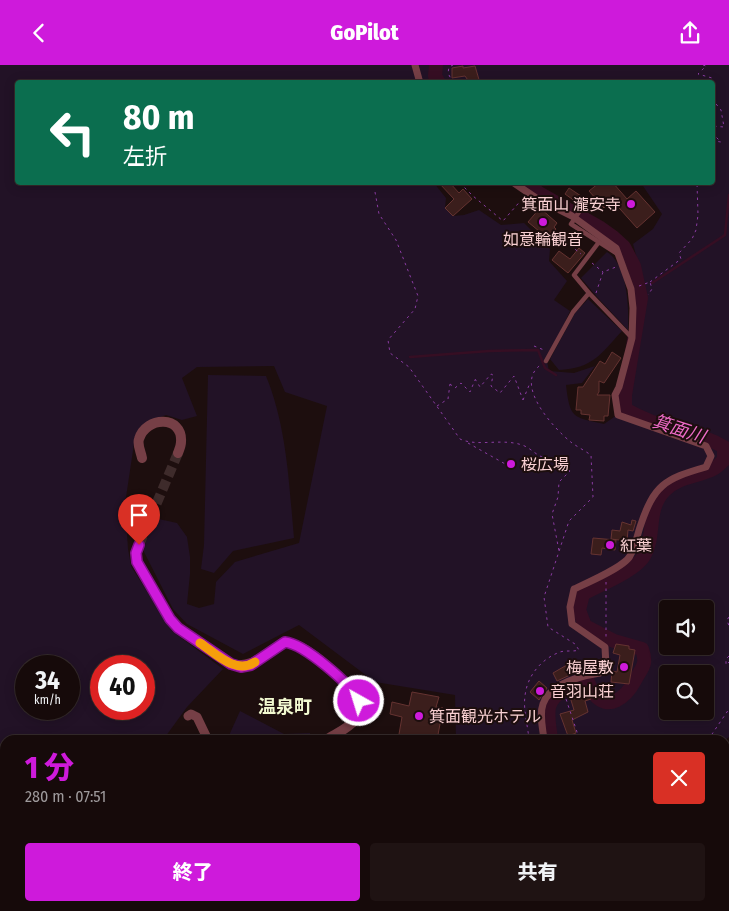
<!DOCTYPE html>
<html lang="ja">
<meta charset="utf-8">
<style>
body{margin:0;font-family:"Fira Sans Condensed","Noto Sans JP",sans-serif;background:#1f1313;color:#f1f3f6;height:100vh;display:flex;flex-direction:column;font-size:19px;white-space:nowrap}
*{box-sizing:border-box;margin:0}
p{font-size:16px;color:#9e9a9c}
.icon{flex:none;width:28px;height:28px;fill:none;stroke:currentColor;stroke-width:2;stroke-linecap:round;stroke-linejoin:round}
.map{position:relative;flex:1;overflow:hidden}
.details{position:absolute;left:0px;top:670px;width:730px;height:176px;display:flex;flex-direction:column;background:#160a0a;border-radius:15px 15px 0 0;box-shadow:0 2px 12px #0003,0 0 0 1px #352b2b}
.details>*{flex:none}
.top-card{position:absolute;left:15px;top:15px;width:700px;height:105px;border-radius:5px;box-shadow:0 2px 12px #0003,0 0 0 1px #352b2b;background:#0b6e4f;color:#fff;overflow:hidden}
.fabs{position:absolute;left:659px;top:535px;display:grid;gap:10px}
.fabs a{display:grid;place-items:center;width:55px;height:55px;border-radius:5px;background:#160a0a;box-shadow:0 2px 12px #0003,0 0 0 1px #352b2b;font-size:25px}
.speed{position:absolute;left:15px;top:590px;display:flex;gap:10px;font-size:25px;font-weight:700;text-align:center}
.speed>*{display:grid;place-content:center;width:65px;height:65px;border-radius:50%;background:#160a0a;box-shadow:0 2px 12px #0003,0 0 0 1px #352b2b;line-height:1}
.speed small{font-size:12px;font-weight:400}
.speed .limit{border:8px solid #d22;background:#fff;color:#111}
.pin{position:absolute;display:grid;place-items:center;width:42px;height:42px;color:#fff;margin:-51px -21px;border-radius:50% 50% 50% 0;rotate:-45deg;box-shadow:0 0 5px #0007}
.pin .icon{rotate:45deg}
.me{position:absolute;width:55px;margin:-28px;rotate:321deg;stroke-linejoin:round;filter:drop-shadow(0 0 4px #0008)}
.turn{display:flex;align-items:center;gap:18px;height:105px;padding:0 25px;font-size:22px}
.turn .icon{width:65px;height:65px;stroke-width:2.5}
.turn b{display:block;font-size:35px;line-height:42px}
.round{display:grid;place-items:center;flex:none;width:52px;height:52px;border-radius:5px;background:#1f1313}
.headline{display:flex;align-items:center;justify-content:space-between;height:85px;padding:0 25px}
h1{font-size:30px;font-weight:800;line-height:38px;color:#ce1adb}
.cta{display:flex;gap:10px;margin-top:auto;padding:10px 25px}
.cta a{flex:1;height:58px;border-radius:5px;background:#ce1adb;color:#fff;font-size:20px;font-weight:800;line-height:58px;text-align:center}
.cta a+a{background:#1f1313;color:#f1f3f6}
header{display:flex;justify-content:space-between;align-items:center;height:65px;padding:0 25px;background:#ce1adb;color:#fff;font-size:22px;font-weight:800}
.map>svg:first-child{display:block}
.green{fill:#221226;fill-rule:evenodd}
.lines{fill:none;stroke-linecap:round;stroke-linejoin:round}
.stream{stroke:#360e23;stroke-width:2.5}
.river{stroke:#360e23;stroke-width:14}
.building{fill:#3b1e1c;stroke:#653331}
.tertiary-tunnel{stroke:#3e2b2b;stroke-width:10;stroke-dasharray:10 5;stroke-linecap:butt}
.path{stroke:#8a3ba2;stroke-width:1;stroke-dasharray:2.5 4;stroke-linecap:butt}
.service{stroke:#763f46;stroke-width:4.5}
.pedestrian{stroke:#763f46;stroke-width:7}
.minor{stroke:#763f46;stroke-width:9}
.tertiary{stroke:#763f46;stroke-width:10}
.route-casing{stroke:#86118e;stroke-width:12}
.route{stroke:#ce1adb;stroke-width:9}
.slow{stroke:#f59e0b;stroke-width:9}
.poi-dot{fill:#ce1adb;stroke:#1d0e0e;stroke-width:2}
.labels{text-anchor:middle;stroke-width:4;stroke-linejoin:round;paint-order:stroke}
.poi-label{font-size:16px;fill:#f9d0d2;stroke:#1d0e0e;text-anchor:start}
.water-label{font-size:18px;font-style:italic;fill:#ed6ac6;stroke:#1d0e0e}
.neighbourhood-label{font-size:18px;font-weight:bold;fill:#f2fad1;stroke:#1d0e0e}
</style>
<header><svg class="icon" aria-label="back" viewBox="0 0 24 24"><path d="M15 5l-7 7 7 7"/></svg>GoPilot<svg class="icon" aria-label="share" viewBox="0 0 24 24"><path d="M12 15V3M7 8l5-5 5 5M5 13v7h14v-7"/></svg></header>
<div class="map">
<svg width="729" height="846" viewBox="0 0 729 846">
<rect width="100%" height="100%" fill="#1d0e0e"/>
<path class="green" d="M 0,0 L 729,0 L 729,672 L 725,675 L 456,675 L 455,630 L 375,617 L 299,560 L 243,589 L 187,559 L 173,544 L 143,485 L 154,453 L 177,458 L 187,472 L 190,492 L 190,509 L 187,539 L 199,543 L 214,539 L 216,517 L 235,497 L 299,478 L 327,341 L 285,327 L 274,301 L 197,302 L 182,313 L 197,351 L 182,355 L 166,350 L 148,357 L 135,372 L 125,439 L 128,484 L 131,501 L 172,566 L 223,604 L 187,642 L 163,675 L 5,675 L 5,725 L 0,722 ZM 18,18 L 712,18 L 712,118 L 625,118 L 628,119 L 643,121 L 662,149 L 653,164 L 633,179 L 647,231 L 627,343 L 604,359 C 573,352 570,354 566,320 L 582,318 L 595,301 L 574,308 L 549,306 L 547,296 L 570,246 L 554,235 L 567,216 L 549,196 L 550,184 L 524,158 L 501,160 L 479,145 L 464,150 L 453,151 L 445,143 L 446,133 L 434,118 L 18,118 ZM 668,544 L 705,544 L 705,581 L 668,581 ZM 26,601 L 69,601 L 69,644 L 26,644 ZM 101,601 L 144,601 L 144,644 L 101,644 ZM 668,609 L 705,609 L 705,646 L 668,646 Z
M 607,187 C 628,200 629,243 628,265 L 597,232 L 581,213 Z
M 588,234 L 622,266 C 600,290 593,303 559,305 L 550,294 L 575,248 Z
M 208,310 L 266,311 C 287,362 289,419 294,473 L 233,486 L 214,508 L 201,504 L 204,480 Z
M 240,646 L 284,669 L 310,668 L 311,675 L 227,675 Z
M 155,841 L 265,841 L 271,846 L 185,846 L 182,843 L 174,846 L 154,846 Z"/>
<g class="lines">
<path class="stream" d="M 652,218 L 725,170 L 729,130
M 410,292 L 489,286 L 538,285 L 545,303 L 556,310"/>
<path class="river" d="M 436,0 L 435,11 L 439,18
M 526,118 L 539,128 L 599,162 L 613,172 L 624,182 L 634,201 L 641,233 L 625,330 L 625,344 C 641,353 658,360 676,364 C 693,369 709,373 724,382 L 724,395 C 721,398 717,402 713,404 C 697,412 677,412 664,426 C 646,445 656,470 644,491 C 635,506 599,520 583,529 L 579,545 L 585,561 L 614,576 L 642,584 C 648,601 641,603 634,617 C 626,632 608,647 594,629 C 591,625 589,619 587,614 C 575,618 552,628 549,642 C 547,653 550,664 551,675
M 484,846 L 488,841"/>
</g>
<path class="building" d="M 463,1 L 463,3 L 475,1 L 480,18 L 470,18 L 465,11 L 452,13 L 452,3 Z
M 439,118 L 450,118 L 459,128 L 463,124 L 472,134 L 453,151 L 445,143 L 454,134 Z
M 599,118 L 613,118 L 627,134 L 636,126 L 655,147 L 637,163 L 612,135 L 604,143 L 589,126 Z
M 569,123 L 584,133 L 579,139 L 565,129 Z
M 540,143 L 557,158 L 554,162 L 556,164 L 551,170 L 548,168 L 545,171 L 528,157 Z
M 579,183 L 585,188 L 568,208 L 552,195 L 559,186 L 570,194 Z
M 612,287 L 621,293 L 604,318 L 599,316 L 599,327 L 597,330 L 610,330 L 608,351 L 604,351 L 604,356 L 589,355 L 590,350 L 581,349 L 581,345 L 576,345 L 578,322 L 583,322 L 600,296 L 605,299 Z
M 632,455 L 636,456 L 633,466 L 628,465 L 627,476 L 611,474 L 612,465 L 620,466 L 622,457 L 631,460 Z
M 593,473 L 616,475 L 615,485 L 602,483 L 601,490 L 591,489 Z
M 616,579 L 629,581 L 629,584 L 635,585 L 629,619 L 611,617 L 612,606 L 617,607 L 620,590 L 613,588 Z
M 572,597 L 574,602 L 578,599 L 581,605 L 557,616 L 553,608 Z
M 539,616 L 547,623 L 539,635 L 530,627 Z
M 587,622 L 591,634 L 585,636 L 588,647 L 572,655 L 576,668 L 568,671 L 560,649 L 574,645 L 570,632 Z
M 412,627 L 439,632 L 436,642 L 443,643 L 437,675 L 398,675 L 402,652 L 390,649 L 392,637 L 409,641 Z"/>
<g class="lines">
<path class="tertiary-tunnel" d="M 139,480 L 178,388"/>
<path class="path" d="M 703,0 L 706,1 L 698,9 L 712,13 L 708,18
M 453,18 L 448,8 L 449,2 L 453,0
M 712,34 L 721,45 L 724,62 L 712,61
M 712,68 L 721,77 L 714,76 L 715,95 L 712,95
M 460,118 L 473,131 L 503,156 L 523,133
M 375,127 L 379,149 L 396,175 L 418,231 L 415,244 L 388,275 L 390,288 L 409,302 L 460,374 C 477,382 502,373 522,380 C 529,382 535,389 542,392 C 552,396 563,398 570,406 L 559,417 L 558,432 L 552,449 L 559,486
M 555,168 L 581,189
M 592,198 L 603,207
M 650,217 L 681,194 L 679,188 L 692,174 L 696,165 L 698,150 L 697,118
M 639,221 L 650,217 L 652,224 L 648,230
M 596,228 L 603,207 L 616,202
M 534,281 L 544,285
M 475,314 L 480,322 L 491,309 L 493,310 L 491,321 L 500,328 L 514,311 L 523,335
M 450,319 L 455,323 L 461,318 L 470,327 L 475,315
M 523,335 L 530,318
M 437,341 L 448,334 L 450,319
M 468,378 L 507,400 L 512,400
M 606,517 L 606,573
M 729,552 L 727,555 L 729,561
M 729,591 L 726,594 L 726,600 L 729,597
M 564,628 L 578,670
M 529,675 C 528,661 523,645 525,631 C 527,611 541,594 560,587 C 566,585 573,587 579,585 L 575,579 L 548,562 L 544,532 L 569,456 L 593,432 L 591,390 C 585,386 578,382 572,378 C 553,363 512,318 542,299
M 708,675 L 729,644
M 286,841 L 288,843 L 299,841
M 397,841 L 403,846
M 607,841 L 608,846
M 390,845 L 391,841
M 237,846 L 246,841
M 324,846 L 331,841
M 344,846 L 359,841"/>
<path class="service" d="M 581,144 L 571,159 L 619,190
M 589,228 L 574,210 L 599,177
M 546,296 L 573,247 L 589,228 L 632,273
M 3,736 L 5,736
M 0,778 L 5,775"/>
<path class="pedestrian" d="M 415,0 L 420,18
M 514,118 L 536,133 L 572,151 L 616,183 L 631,224 L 633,243 L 632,273 L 619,322 L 615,330 L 618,350 L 706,381 L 711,391 L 706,402 C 664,414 654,420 640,462 C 637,471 635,483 630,491 C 624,502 587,518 574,524 L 570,542 L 572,559 L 605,582 L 606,601 L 600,608 C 581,611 550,618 543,639 C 539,650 543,664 544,675
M 534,846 L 535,841"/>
<path class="minor" d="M 188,651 L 191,649 L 197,652 L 208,675
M 725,762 L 729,760
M 0,783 L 5,796
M 725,829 L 729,828
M 25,841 L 27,846
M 704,841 L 706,846
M 64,846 L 68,841
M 88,846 L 92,841
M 127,846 L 127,841
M 499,846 L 504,841
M 682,846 L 694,841"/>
<path class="tertiary" d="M 142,393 C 141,387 137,380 139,374 C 146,351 183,350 181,377 C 181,381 179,385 178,388
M 139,480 L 136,488 L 137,497 L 170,554 L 178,563 L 231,599 C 254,605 266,587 285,577 C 310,580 337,611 356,628 C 368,656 345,663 326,675
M 148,846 L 150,841"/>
</g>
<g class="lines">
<defs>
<path id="route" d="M 139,480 L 136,488 L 137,497 L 170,554 L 178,563 L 231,599 L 241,602 L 251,600 L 285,577 C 304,579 351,619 359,636"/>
</defs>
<use href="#route" class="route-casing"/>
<use href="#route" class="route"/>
<path class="slow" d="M 200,578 C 215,588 236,610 255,597"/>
</g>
<g class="poi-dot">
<circle cx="631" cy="139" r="5"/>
<circle cx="543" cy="157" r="5"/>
<circle cx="511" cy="399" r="5"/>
<circle cx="610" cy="480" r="5"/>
<circle cx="624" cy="602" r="5"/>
<circle cx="540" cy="626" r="5"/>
<circle cx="419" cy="651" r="5"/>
</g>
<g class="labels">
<g class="poi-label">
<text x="621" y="145" text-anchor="end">箕面山 瀧安寺</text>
<text x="543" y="180" text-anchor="middle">如意輪観音</text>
<text x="521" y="405">桜広場</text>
<text x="620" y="486">紅葉</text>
<text x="614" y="608" text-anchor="end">梅屋敷</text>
<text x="550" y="632">音羽山荘</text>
<text x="429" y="657">箕面観光ホテル</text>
</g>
<g class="water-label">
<text transform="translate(679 364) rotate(18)" y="6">箕面川</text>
</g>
<g class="neighbourhood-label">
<text x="285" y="648">温泉町</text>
</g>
</g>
</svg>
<div class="fabs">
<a><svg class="icon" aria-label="sound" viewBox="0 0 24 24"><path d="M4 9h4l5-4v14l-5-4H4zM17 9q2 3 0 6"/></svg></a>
<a><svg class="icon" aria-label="search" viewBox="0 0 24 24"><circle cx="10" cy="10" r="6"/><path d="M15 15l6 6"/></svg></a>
</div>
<div class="speed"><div>34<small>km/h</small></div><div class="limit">40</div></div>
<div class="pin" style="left:139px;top:480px;background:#d93025"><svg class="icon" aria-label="arrive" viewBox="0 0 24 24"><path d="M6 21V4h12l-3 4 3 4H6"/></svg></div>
<svg class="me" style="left:359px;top:636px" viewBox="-20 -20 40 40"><circle r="17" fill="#ce1adb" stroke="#fff" stroke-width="3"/><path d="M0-11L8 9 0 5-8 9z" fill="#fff"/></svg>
<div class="top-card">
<div class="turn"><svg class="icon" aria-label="left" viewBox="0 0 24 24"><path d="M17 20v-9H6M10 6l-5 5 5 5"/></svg><div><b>80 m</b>左折</div></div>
</div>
<section class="details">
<div class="headline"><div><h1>1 分</h1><p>280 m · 07:51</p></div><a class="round" style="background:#d93025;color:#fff"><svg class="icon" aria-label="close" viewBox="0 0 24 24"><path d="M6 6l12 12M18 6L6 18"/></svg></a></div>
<div class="cta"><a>終了</a><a>共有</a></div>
</section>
</div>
